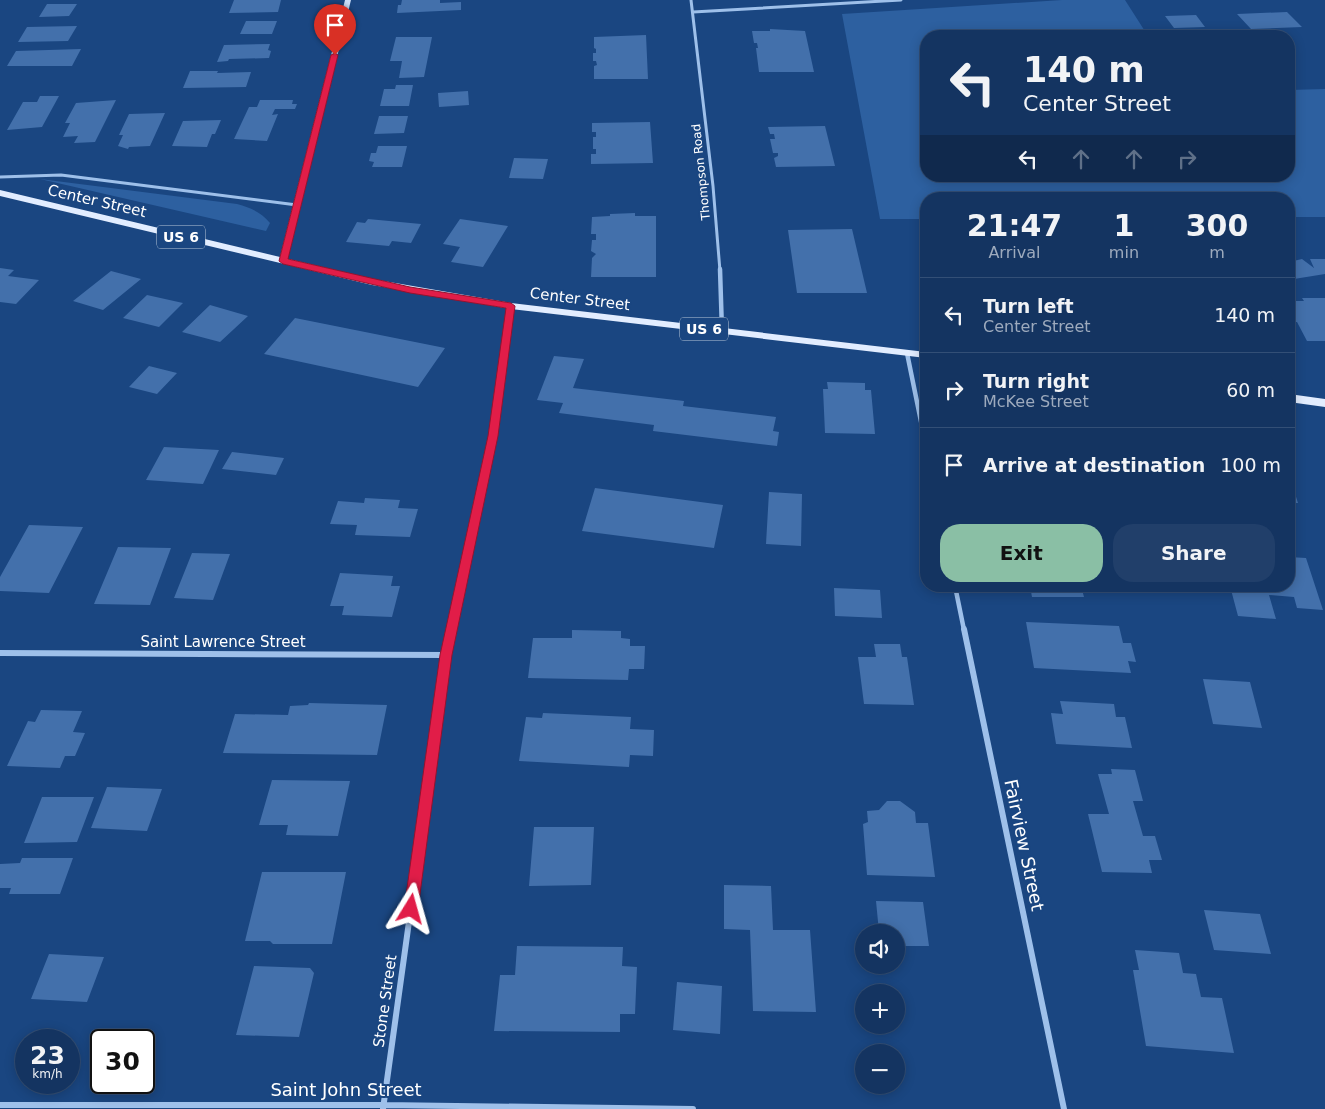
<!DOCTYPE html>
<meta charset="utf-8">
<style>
body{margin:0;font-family:"DejaVu Sans",sans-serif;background:#213f6a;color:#f1f3f6;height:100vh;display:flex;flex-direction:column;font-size:19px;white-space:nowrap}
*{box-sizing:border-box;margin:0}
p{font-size:16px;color:#9daabd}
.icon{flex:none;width:28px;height:28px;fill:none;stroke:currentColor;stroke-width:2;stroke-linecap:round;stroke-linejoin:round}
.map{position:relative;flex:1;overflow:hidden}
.side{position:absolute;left:920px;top:192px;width:375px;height:400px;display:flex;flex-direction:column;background:#143461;border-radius:20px;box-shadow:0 2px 12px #0003,0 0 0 1px #334f76}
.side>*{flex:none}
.guide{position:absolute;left:920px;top:30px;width:375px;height:152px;border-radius:20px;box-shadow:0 2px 12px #0003,0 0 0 1px #334f76;background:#143461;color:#f1f3f6;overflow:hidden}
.tools{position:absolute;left:855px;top:924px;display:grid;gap:10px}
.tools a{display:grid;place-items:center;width:50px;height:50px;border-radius:50%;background:#143461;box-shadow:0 2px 12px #0003,0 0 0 1px #334f76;font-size:25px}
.speed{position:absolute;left:15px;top:1029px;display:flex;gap:10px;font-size:25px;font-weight:700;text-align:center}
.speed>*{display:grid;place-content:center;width:65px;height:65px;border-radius:50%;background:#143461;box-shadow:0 2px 12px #0003,0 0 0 1px #334f76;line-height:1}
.speed small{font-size:12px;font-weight:400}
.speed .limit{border:2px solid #111;border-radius:8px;background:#fff;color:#111}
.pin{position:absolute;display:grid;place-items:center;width:42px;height:42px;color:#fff;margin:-51px -21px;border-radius:50% 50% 50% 0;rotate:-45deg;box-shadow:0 0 5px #0007}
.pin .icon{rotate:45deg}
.me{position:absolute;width:55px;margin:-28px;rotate:8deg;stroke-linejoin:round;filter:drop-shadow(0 0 4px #0008)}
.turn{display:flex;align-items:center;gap:18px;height:105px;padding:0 20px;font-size:22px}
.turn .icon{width:65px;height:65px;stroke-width:2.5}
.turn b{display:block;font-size:35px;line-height:42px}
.lanes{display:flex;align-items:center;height:48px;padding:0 20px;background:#0003;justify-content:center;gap:25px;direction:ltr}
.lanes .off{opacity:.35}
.eta{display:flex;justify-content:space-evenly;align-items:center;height:85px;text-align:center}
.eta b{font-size:30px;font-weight:700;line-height:35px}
.button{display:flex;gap:10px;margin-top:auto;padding:10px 20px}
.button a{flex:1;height:58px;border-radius:20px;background:#8abfa5;color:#111;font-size:20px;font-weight:700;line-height:58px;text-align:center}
.button a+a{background:#213f6a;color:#f1f3f6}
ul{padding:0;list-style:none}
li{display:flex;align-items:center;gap:15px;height:75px;padding:0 20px;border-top:1px solid #334f76}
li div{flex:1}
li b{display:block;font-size:19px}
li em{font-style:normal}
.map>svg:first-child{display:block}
.green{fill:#2d60a0}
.building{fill:#4370ab}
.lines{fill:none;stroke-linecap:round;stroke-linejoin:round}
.street-far2{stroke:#9ec0ea;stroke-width:3}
.street-far1{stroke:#9ec0ea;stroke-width:4.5}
.street{stroke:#9ec0ea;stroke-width:6}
.secondary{fill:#c9ddf8;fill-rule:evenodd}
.primary{fill:#e2edff;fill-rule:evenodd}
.route{fill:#e11d48;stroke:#92132f}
.labels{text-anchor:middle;stroke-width:4;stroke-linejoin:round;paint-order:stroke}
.far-street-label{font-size:12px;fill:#fff;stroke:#1a4681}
.shield{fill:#1a4681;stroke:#bac8d9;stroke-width:1}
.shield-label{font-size:14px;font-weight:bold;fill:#fff}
.street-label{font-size:15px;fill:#fff;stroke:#1a4681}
.near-street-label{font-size:18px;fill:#fff;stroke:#1a4681}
</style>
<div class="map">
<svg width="1325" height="1109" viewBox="0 0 1325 1109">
<rect width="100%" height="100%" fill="#1a4681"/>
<path class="green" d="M 1062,0 L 1125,0 L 1148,36 L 926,36 L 926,176 L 1289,176 L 1289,90 L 1325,89 L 1325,217 L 1289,217 L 1289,199 L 926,199 L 926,219 L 880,219 L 842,14 Z
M 40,179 L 237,204 C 251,208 261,212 270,223 L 266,231 Z"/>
<path class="building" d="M 234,0 L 281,0 L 278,12 L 229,13 Z
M 402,0 L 440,0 L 440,3 L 461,2 L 461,10 L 397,13 L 398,5 L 401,5 Z
M 47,4 L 77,4 L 69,16 L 39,17 Z
M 1287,12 L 1302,27 L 1251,29 L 1237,14 Z
M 1196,15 L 1205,27 L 1174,28 L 1165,16 Z
M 246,21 L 277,21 L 272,34 L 240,34 Z
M 77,26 L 68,41 L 18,42 L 27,27 Z
M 770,29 L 805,31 L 814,72 L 759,72 L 756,48 L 758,48 L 757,43 L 754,43 L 752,31 L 770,31 Z
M 646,35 L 648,79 L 594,79 L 594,66 L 597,65 L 596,61 L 593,61 L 593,53 L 596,53 L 596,49 L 594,48 L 594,37 Z
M 396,37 L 432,37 L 424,77 L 399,78 L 402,61 L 390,61 Z
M 270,44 L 268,50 L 271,51 L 269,58 L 229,59 L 228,61 L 217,62 L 224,45 Z
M 81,49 L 72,66 L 7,66 L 16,51 Z
M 190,71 L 218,71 L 217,73 L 251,72 L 246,87 L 183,88 Z
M 396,85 L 413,85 L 409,106 L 380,106 L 384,89 L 395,89 Z
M 468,91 L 469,105 L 439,107 L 438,93 Z
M 40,96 L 59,96 L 42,127 L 7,130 L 23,102 L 37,102 Z
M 116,100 L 95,142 L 74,143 L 78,136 L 63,137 L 70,123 L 65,123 L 76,103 Z
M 260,100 L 293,100 L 292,104 L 297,104 L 295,109 L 275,109 L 272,115 L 278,114 L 267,141 L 234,139 L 249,107 L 257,107 Z
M 165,113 L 150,146 L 129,147 L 128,149 L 118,146 L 123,135 L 119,135 L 129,114 Z
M 379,116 L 408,116 L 404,133 L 374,134 Z
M 221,120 L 215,134 L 212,134 L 207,147 L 172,146 L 183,121 Z
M 650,122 L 653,163 L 591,164 L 591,154 L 596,154 L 596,149 L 593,149 L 593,137 L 596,137 L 596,132 L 592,132 L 592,123 Z
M 825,126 L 835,166 L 776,167 L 774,158 L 778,156 L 778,153 L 773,153 L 770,139 L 775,139 L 774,134 L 770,134 L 768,127 Z
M 378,146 L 407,146 L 402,167 L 372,167 L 374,162 L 369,161 L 371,153 L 376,153 Z
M 514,158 L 548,159 L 543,179 L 509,178 Z
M 635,213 L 635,216 L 656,216 L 656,277 L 591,277 L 592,258 L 596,254 L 591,251 L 592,240 L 596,240 L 596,234 L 591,234 L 592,217 L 610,216 L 610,214 Z
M 368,219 L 421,224 L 411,243 L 392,241 L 389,246 L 346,242 L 357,222 L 365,223 Z
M 460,219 L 508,226 L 483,267 L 451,262 L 460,247 L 443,244 Z
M 852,229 L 867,293 L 797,293 L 788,230 Z
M 1302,259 L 1314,268 L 1310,259 L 1325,259 L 1325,274 L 1294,279 L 1289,275 L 1289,262 Z
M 0,268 L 14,270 L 8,276 L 39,280 L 16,304 L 0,302 Z
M 111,271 L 141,279 L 103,310 L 73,301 Z
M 147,295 L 183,303 L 159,327 L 123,318 Z
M 1302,298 L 1325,298 L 1325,341 L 1307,341 L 1297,322 L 1289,322 L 1289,301 L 1304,301 Z
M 210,305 L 248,316 L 220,342 L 182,332 Z
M 295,318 L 445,348 L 418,387 L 264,354 Z
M 554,356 L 584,359 L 573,388 L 684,401 L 683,406 L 776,417 L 773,431 L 779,432 L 777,446 L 653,431 L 654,425 L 559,413 L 563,403 L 537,400 Z
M 149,366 L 177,373 L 157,394 L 129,387 Z
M 827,382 L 865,383 L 865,390 L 871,390 L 875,434 L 825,433 L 823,389 L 828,389 Z
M 164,447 L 219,450 L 203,484 L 146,480 Z
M 232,452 L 284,458 L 276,475 L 222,469 Z
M 1289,475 L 1298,503 L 1290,503 L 1291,507 L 1289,507 Z
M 595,488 L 723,505 L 714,548 L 582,531 Z
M 769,492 L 802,494 L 801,546 L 766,544 Z
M 365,498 L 400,500 L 398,508 L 418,509 L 410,537 L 355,535 L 357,525 L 330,524 L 338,501 L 364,503 Z
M 29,525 L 83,527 L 49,593 L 0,591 L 0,577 Z
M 118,547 L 171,548 L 150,605 L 94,604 Z
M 192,553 L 230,554 L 213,600 L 174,598 Z
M 1289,557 L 1306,558 L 1323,610 L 1297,608 L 1294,597 L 1269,595 L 1276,619 L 1238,616 L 1230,586 L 1289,586 Z
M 340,573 L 393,576 L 391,586 L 400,586 L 392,617 L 342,615 L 344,606 L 330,606 Z
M 1030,586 L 1081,586 L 1084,597 L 1032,597 Z
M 834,588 L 880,590 L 882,618 L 835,616 Z
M 1026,622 L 1119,626 L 1123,643 L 1131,643 L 1136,662 L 1128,661 L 1131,673 L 1034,668 Z
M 572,630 L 621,631 L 621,638 L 630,639 L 630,646 L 645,646 L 644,669 L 629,669 L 628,680 L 528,678 L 533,638 L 572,638 Z
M 874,644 L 900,644 L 902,657 L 907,657 L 914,705 L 864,704 L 858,657 L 876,657 Z
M 1203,679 L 1250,682 L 1262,728 L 1213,724 Z
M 1060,701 L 1114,704 L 1116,717 L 1125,717 L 1132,748 L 1056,744 L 1051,713 L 1063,714 Z
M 309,703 L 387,705 L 377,755 L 223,753 L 235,714 L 288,715 L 290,706 L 308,705 Z
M 41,710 L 82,711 L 73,732 L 85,733 L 75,756 L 65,756 L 60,768 L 7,766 L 28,721 L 35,722 Z
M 543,713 L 631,717 L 630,729 L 654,730 L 653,756 L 630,755 L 629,767 L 519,761 L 526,717 L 542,718 Z
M 1111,769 L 1135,770 L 1143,801 L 1133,801 L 1143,836 L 1155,836 L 1162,860 L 1149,860 L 1152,873 L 1102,872 L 1088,814 L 1109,814 L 1098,774 L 1112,774 Z
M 272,780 L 350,781 L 338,836 L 286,835 L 288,825 L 259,825 Z
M 107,787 L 162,789 L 147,831 L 91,828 Z
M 42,797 L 94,797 L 77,842 L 24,843 Z
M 887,801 L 900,801 L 915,812 L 916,823 L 928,823 L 935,877 L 867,875 L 863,824 L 868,822 L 867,811 L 879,810 Z
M 534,827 L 594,827 L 591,885 L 529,886 Z
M 22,858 L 73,858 L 60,894 L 9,894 L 11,888 L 0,888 L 0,864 L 20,863 Z
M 262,872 L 346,872 L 332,944 L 273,944 L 270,941 L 245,941 Z
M 724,885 L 771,886 L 773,930 L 810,930 L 816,1012 L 753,1011 L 750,930 L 724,929 Z
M 876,901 L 923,902 L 929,946 L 896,946 L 896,932 L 879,932 Z
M 1204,910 L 1260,914 L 1271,954 L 1214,950 Z
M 517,946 L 623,947 L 622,966 L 637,967 L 635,1014 L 620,1014 L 620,1032 L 494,1031 L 500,975 L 515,975 Z
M 1135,950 L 1179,953 L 1183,973 L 1196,974 L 1201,997 L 1222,998 L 1234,1053 L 1146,1046 L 1133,970 L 1139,970 Z
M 49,954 L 104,957 L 87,1002 L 31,999 Z
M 254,966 L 310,968 L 314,973 L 299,1037 L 236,1035 Z
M 677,982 L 722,986 L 720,1034 L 673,1030 Z"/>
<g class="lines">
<path class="street-far2" d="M 691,0 L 713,186 L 720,271
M 693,12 L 901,0
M 0,177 L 61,175 L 297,205"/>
<path class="street-far1" d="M 720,269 L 722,331
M 907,353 L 926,446
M 955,586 L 964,630
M 451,630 L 493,436 L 511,306"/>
<path class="street" d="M 964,629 L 1064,1109
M 0,653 L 446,655
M 0,1105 L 384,1105 L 693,1109
M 383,1109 L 446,655 L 452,629"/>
<path class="secondary" d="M 345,0 L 351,0 L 287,261 L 283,263 L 279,261 Z"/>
<path class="primary" d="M 0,190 L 372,279 L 511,303 L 926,352 L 926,358 L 511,309 L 372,285 L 0,196 Z
M 1289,394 L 1325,399 L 1325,407 L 1289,402 Z"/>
</g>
<path class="route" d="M 335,53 L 338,55 L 288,259 L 410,287 L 511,303 L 515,306 L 498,436 L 452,655 L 418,909 L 416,914 L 411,916 L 406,914 L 404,909 L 440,655 L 488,436 L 506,308 L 410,293 L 283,264 L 279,261 L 331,55 Z"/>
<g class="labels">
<g class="far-street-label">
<text transform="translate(701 172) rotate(-96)" y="4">Thompson Road</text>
</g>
<g class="shield">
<rect x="157" y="225.5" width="48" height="23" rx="4"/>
<rect x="680" y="317.5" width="48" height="23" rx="4"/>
</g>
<g class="shield-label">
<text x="181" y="242">US 6</text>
<text x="704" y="334">US 6</text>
</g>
<g class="street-label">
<text transform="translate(97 201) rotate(13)" y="5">Center Street</text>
<text transform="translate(580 299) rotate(7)" y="5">Center Street</text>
<text x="223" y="647">Saint Lawrence Street</text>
<text transform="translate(385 1001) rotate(-82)" y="5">Stone Street</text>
</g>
<g class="near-street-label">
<text transform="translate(1024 845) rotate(78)" y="6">Fairview Street</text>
<text x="346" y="1096">Saint John Street</text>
</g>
</g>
</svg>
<div class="tools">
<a><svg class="icon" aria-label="sound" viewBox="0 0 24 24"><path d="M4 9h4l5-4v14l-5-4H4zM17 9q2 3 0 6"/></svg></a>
<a>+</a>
<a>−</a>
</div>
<div class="speed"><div>23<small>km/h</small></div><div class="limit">30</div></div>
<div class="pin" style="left:335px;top:55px;background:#d93025"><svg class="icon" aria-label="arrive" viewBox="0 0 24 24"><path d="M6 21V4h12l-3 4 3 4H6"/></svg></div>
<svg class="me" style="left:411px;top:909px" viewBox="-20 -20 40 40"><path d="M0-17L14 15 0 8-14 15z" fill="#e11d48" stroke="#fff" stroke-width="4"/></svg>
<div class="guide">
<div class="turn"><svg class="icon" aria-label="left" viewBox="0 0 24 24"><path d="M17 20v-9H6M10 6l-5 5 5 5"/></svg><div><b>140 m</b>Center Street</div></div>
<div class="lanes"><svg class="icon" aria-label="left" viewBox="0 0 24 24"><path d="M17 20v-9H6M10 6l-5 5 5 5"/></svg><svg class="icon off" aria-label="ahead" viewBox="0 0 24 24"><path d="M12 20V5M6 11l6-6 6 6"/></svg><svg class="icon off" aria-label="ahead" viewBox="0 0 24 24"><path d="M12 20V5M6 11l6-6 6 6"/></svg><svg class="icon off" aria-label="right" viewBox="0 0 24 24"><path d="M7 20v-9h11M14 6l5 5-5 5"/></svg></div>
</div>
<section class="side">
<div class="eta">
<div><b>21:47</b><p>Arrival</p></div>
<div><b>1</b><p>min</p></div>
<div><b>300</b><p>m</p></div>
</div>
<ul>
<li><svg class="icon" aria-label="left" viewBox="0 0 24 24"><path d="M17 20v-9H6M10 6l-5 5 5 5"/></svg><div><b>Turn left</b><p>Center Street</p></div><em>140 m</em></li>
<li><svg class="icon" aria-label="right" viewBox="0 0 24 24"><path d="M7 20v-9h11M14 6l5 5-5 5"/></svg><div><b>Turn right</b><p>McKee Street</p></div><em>60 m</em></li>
<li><svg class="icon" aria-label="arrive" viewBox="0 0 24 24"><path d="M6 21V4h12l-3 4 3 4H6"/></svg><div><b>Arrive at destination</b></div><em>100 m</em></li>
</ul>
<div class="button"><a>Exit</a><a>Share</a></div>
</section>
</div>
